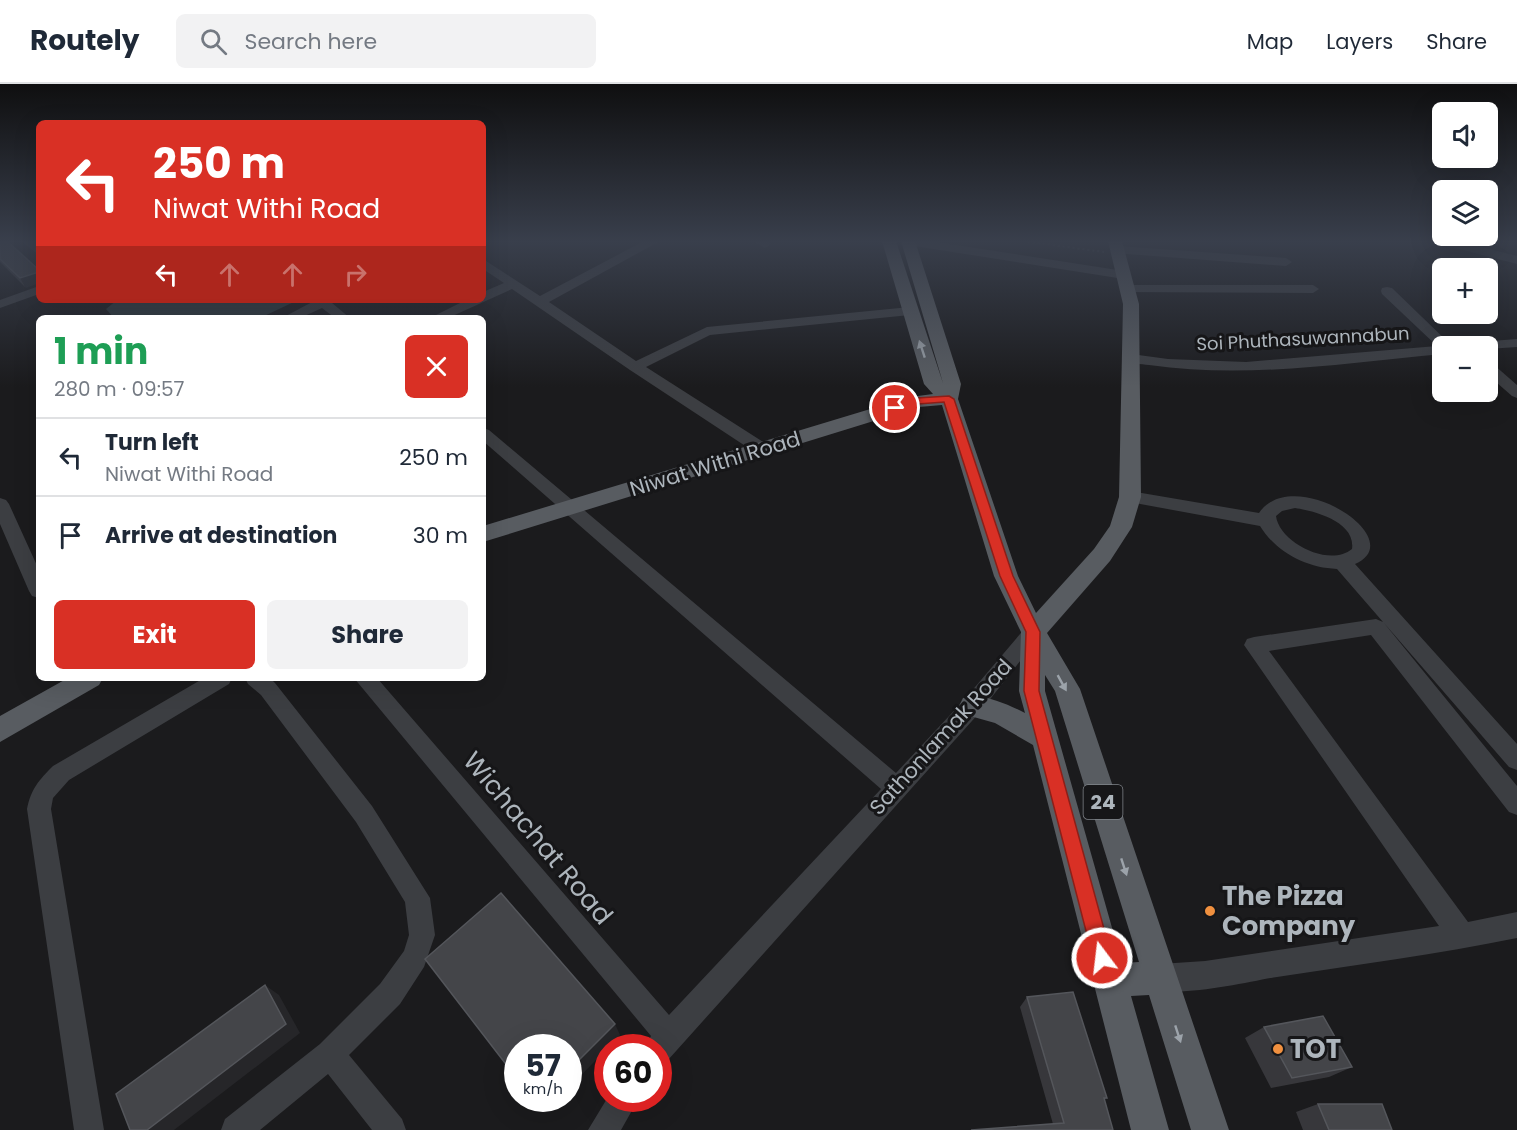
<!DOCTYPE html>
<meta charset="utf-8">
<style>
body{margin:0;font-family:Poppins,sans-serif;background:#f2f2f3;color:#1f2937;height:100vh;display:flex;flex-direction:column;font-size:22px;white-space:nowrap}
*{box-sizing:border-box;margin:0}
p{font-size:20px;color:#747a83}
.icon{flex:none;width:33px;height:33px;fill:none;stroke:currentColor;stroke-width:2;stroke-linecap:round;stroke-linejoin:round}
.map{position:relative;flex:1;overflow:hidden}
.details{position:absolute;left:36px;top:231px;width:450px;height:366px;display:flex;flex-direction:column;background:#fff;border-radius:9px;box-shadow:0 6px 24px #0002}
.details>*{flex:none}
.hud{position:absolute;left:36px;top:36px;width:450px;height:183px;border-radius:9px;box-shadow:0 6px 24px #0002;background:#d93025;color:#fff;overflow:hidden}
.controls{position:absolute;left:1432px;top:18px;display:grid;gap:12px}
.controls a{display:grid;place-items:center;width:66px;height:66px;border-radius:9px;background:#fff;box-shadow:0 6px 24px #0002;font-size:30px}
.speed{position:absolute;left:504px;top:950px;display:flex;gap:12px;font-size:30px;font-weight:700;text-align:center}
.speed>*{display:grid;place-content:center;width:78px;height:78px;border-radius:50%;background:#fff;box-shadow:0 6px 24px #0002;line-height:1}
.speed small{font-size:15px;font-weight:400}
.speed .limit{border:9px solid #d22;background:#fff;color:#111}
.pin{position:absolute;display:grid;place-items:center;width:51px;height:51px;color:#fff;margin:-26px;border:3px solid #fff;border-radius:50%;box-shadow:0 2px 6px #0007}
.me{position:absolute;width:66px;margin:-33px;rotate:345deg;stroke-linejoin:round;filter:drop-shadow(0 0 4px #0008)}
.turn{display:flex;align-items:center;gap:21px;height:126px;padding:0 18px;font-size:27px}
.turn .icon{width:78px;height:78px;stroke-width:2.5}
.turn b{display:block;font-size:42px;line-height:51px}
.lanes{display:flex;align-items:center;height:57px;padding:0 18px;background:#0003;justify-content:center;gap:30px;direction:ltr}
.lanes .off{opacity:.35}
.round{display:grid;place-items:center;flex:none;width:63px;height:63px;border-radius:9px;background:#f2f2f3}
.overview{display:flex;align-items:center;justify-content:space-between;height:102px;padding:0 18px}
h1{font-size:36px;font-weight:700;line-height:45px;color:#1e9e55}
.button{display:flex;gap:12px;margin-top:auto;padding:12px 18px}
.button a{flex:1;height:69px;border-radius:9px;background:#d93025;color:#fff;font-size:24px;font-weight:700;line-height:69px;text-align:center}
.button a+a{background:#f2f2f3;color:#1f2937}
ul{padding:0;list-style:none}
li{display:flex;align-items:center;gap:18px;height:78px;padding:0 18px;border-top:2px solid #e0e1e3}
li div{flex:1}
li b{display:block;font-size:22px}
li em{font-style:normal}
header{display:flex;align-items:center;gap:36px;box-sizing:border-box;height:84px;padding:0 30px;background:#fff;border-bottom:2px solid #e0e1e3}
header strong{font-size:28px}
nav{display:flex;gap:33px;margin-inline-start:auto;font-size:21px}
.search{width:420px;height:54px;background:#f2f2f3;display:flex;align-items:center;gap:15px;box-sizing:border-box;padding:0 21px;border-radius:9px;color:#747a83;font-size:22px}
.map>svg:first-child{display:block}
.water{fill:#303d41}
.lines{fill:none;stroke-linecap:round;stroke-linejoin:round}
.path{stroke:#424549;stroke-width:2;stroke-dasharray:2 3;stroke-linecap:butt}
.minor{fill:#3c3e42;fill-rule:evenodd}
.major{fill:#585c61;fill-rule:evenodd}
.wall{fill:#37373b}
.shaded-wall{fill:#262629}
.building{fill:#444549;stroke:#54565b;stroke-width:1.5}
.oneway{fill:#9ca3aa}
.route{fill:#d93025;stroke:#8d1f18;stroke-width:1.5}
.poi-dot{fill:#f0903f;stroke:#161618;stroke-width:2}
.labels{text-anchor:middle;stroke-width:6;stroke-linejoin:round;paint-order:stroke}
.far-street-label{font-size:18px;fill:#adb5bc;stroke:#161618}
.shield{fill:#161618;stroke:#80858b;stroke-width:1.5}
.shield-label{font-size:20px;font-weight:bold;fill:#adb5bc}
.street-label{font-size:21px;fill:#adb5bc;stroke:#161618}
.near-street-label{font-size:26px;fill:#adb5bc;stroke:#161618}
.near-poi-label{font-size:26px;font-weight:bold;fill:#adb5bc;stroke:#161618;text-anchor:start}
</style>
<header>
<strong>Routely</strong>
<div class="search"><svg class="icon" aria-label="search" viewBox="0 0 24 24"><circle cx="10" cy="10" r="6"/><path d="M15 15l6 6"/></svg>Search here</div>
<nav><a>Map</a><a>Layers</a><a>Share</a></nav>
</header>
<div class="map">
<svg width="1517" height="1046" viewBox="0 0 1517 1046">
<rect width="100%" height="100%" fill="#1b1b1d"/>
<path class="water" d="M 117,216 L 298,216 L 260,234 L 114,234 L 106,225 Z"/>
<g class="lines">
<path class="path" d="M 1023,157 L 1104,168"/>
<path class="minor" d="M 21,157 L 34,157 L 39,161 L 39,171 Z
M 644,157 L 660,157 L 549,218 L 636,277 L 707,243 L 910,223 L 917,227 L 910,231 L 710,251 L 646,283 L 768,361 L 770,365 L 768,369 L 756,369 L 630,286 L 512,205 L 448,234 L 430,234 L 466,216 L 483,216 L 483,208 L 504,199 L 483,185 L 483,175 L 540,212 Z
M 753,157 L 768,157 L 771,160 L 765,164 Z
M 902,157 L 930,157 L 1124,187 L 1130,191 L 1124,195 L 908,161 Z
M 1438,157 L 1458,157 L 1517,172 L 1517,180 L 1440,160 Z
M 1118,162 L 1286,174 L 1292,178 L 1286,182 L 1114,169 L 1114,163 Z
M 1128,201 L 1313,201 L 1319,205 L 1313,209 L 1123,208 L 1122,205 Z
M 39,202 L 39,210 L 0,224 L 0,216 Z
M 1387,203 L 1392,204 L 1452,262 L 1443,262 L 1443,270 C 1346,279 1247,295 1149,281 C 1141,280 1130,280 1124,274 L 1131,270 L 1168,275 L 1246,278 L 1437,262 L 1382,210 L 1381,207 L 1382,204 Z
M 316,216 L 334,216 L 332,219 L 350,234 L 335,234 L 322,224 L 300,234 L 282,234 Z
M 1517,255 L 1517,263 L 1488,265 L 1488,262 L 1471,262 L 1478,258 Z
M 1488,279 L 1493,280 L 1517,301 L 1517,314 L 1512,312 L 1488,291 Z
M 483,344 L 489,346 L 896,689 L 964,616 L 1026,543 L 1033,540 L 1040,543 L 1043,548 L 980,628 L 668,976 L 658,980 L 658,963 L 645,963 L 651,952 L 354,594 L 377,594 L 669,931 L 881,705 L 483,357 Z
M 1130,407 L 1259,429 C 1293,379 1412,455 1355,480 L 1517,660 L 1517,686 L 1509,683 L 1384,539 L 1517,702 L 1517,731 L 1509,728 L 1371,551 L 1269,567 L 1468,838 L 1517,828 L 1517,854 C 1438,870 1357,881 1277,893 C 1247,898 1177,915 1150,904 L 1146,894 L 1150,884 L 1160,880 L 1205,877 L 1439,842 L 1244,561 L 1247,555 L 1254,553 L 1376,535 L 1383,538 L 1337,485 C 1306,484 1276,468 1260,442 L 1124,417 L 1121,413 L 1124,409 ZM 1295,424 C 1315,427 1356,438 1352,465 C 1329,484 1279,458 1276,432 L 1282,427 Z
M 0,414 L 6,416 L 9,420 L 39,486 L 39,514 L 32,512 L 29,507 L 0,440 Z
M 204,594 L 232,594 L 229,600 L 69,696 L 53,714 L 51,725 L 104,1046 L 74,1046 L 27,725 C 31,705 39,696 53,682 Z
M 245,594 L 270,594 L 275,599 L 372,722 L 430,814 L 435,851 L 424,883 L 400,920 L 349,971 L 402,1035 L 406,1046 L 372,1046 L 328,990 L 260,1046 L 221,1046 L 225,1035 L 320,960 L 380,900 L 404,867 L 409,851 L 405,818 L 356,738 L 261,611 L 248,600 Z
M 608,1013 L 639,1014 L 621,1046 L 588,1046 Z"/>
<path class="major" d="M 882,157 L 896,157 L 943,299 L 901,157 L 915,157 L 961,300 L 958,315 L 1018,492 L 1036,529 L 1094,465 L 1110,442 L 1119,413 L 1123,220 L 1108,157 L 1122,157 L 1139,220 L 1141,413 L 1132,443 L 1110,477 L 1047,549 L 1080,605 L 1229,1046 L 1191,1046 L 1149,911 L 1131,912 L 1169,1046 L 1131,1046 L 1033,661 L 995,639 L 963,630 L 959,622 L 963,614 C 982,608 1007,620 1025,629 L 1019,607 L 1021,548 L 994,492 L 942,321 L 919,323 L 483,458 L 483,442 L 910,313 L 933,310 L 924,300 ZM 1045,591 L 1055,607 L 1139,878 L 1122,879 L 1045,607 Z
M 68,594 L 103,594 L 99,601 L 0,658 L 0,632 Z"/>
</g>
<path class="wall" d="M 0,157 L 26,204 L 0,178 Z
M 1027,913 L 1107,1014 L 1104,1016 L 1113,1046 L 1053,1040 L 1020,923 Z
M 1264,943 L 1352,983 L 1329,993 L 1271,1004 L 1245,954 Z
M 1318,1020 L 1392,1046 L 1303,1046 L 1296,1028 Z"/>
<path class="shaded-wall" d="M 39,188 L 39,199 L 26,204 L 20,194 Z
M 265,901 L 279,911 L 300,949 L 174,1046 L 147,1046 Z
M 615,940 L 620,951 L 568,1005 L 568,987 Z
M 542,1014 L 559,1014 L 545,1029 L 536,1020 Z"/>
<path class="building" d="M 0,157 L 7,157 L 39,186 L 39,188 L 20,194 L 0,175 Z
M 501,809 L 615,940 L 568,987 L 568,963 L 518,963 L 518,996 L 425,875 Z
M 265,901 L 286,940 L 147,1046 L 130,1046 L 116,1010 Z
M 1073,908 L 1107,1014 L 1104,1014 L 1113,1046 L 971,1046 L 1064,1039 L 1027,913 Z
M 1323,932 L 1352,983 L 1292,994 L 1264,943 Z
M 531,1014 L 542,1014 L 536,1020 Z
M 1318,1020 L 1382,1020 L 1392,1046 L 1329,1046 Z"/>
<defs><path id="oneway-solid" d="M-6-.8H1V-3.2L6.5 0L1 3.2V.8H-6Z" transform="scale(1.5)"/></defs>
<g class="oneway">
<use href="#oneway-solid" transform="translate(922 265) rotate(-108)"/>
<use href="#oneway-solid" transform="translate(1062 599) rotate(61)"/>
<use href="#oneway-solid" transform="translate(1124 783) rotate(72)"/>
<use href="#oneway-solid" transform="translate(1178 950) rotate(72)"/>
</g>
<linearGradient id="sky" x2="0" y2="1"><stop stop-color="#0f0f10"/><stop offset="0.52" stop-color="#393f4c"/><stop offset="1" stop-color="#393f4c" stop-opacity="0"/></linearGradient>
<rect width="1517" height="303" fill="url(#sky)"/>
<path class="route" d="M 949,312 L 954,315 L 1013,492 L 1040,548 L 1039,607 L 1112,874 L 1109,881 L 1102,884 L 1096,881 L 1093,874 L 1024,607 L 1026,548 L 1000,492 L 944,318 L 918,320 L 895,327 L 889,324 L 917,314 Z"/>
<g class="poi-dot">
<circle cx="1210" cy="827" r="6"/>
<circle cx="1278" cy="965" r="6"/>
</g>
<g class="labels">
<g class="far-street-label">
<text transform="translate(1303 255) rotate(-3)" y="6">Soi Phuthasuwannabun</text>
</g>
<rect class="shield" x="1083.5" y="701" width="39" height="34" rx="4.5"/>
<g class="shield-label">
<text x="1103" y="725">24</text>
</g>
<g class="street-label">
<text transform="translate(715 380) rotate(-17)" y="7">Niwat Withi Road</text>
<text transform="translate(941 653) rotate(-48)" y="7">Sathonlamak Road</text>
</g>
<g class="near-street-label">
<text transform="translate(538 754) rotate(50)" y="9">Wichachat Road</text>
</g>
<g class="near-poi-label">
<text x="1222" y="821">The Pizza<tspan x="1222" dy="30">Company</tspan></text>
<text x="1290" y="974">TOT</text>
</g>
</g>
</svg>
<div class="controls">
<a><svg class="icon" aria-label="sound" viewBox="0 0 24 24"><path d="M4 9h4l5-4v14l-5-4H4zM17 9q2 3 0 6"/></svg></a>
<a><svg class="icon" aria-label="layers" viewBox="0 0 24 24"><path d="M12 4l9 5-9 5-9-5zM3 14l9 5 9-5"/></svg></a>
<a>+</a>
<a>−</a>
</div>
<div class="speed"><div>57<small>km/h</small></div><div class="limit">60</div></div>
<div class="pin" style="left:895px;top:324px;background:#d93025"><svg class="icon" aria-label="arrive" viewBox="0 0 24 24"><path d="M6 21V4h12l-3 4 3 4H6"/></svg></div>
<svg class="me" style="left:1102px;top:874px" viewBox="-20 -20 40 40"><circle r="17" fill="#d93025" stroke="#fff" stroke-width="3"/><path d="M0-11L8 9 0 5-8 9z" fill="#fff"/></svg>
<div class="hud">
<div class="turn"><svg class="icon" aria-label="left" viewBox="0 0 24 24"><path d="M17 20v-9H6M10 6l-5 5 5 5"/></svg><div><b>250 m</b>Niwat Withi Road</div></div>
<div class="lanes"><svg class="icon" aria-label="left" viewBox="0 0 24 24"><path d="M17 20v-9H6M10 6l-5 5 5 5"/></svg><svg class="icon off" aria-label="ahead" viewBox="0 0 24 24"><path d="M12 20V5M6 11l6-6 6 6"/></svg><svg class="icon off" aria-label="ahead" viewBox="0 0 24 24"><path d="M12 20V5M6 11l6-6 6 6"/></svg><svg class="icon off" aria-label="right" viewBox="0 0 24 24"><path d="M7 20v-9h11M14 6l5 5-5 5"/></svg></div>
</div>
<section class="details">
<div class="overview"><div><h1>1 min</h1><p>280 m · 09:57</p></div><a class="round" style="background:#d93025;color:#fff"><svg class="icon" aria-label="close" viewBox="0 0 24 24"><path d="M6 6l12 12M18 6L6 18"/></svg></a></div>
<ul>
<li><svg class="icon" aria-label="left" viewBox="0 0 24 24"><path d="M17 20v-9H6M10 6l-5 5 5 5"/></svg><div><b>Turn left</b><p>Niwat Withi Road</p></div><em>250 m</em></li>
<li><svg class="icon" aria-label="arrive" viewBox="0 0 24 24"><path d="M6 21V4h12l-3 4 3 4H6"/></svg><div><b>Arrive at destination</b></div><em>30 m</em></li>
</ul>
<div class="button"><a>Exit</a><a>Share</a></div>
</section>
</div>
